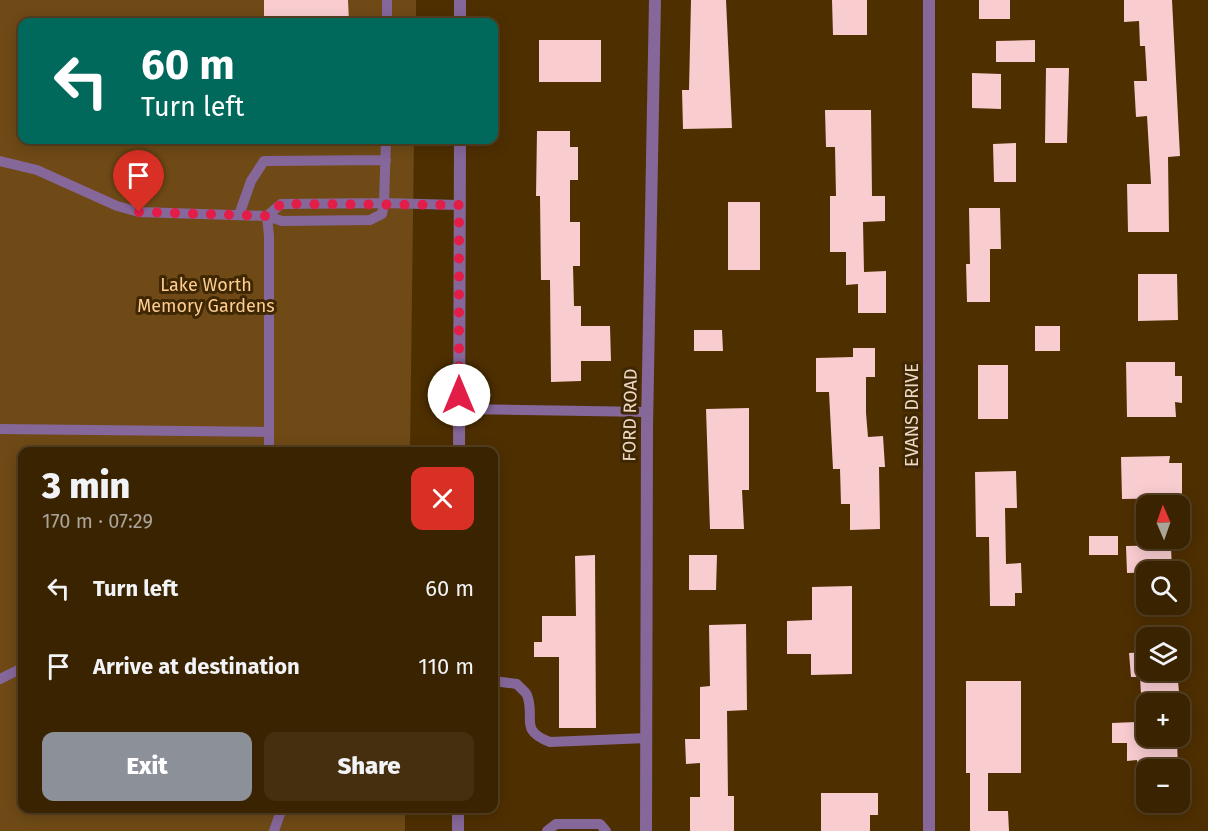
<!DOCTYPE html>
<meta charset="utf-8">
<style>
body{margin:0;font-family:"Fira Sans",sans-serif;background:#452f0f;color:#f1f3f6;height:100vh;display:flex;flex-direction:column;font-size:22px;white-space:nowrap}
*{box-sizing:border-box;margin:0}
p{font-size:20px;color:#aba499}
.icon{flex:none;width:33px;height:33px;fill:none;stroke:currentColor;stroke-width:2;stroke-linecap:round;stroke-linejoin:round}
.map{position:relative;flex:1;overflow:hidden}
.drawer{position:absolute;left:18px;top:447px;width:480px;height:366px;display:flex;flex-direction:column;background:#3a2300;border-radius:12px;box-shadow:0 3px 15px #0003,0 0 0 2px #544022}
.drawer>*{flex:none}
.top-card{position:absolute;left:18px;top:18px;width:480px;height:126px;border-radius:12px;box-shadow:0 3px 15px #0003,0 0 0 2px #544022;background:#00695c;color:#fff;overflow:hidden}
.needle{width:39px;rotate:358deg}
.controls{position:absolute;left:1136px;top:495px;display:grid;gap:12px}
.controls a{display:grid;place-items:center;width:54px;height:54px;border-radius:12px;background:#3a2300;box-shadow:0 3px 15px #0003,0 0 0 2px #544022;font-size:30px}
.pin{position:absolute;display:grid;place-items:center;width:51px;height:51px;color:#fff;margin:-62px -26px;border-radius:50% 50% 50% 0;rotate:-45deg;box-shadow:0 0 6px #0007}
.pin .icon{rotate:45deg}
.me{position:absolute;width:66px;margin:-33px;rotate:0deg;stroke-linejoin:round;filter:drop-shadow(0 0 4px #0008)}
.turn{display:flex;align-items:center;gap:21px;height:126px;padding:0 24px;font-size:27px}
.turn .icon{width:78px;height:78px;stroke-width:2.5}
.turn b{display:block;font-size:42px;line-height:51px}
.round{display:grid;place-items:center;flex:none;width:63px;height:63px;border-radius:12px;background:#452f0f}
.head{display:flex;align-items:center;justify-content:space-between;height:102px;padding:0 24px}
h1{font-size:36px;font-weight:800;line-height:45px}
.primary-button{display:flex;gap:12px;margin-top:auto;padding:12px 24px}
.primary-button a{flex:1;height:69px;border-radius:12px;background:#8c9099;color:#fff;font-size:24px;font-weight:800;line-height:69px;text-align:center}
.primary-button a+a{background:#452f0f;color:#f1f3f6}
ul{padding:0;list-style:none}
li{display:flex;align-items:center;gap:18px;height:78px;padding:0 24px}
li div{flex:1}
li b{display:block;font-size:22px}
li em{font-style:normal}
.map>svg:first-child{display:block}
.green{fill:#6f4a16}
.building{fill:#f9ccd0}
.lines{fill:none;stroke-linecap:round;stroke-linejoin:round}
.service{stroke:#86679a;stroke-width:10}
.minor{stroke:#86679a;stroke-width:12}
.tertiary{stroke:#86679a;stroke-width:12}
.route{stroke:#e11d48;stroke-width:10;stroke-dasharray:0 18}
.labels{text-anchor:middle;stroke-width:6;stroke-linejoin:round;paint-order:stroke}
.park-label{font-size:18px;fill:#ffcd91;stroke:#3f2704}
.street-label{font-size:18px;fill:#eedac4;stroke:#3f2704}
</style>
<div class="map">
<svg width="1208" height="831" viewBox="0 0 1208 831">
<rect width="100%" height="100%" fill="#4e2f00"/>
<path class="green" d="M 0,0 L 416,0 L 416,22 L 22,22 L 22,140 L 414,140 L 410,451 L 22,452 L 22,808 L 405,809 L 405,831 L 0,831 Z"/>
<path class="building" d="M 264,0 L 348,0 L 349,22 L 264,22 Z
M 691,0 L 726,0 L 732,128 L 683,129 L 682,90 L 689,90 Z
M 832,0 L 867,0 L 867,35 L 833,35 Z
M 979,0 L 1010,0 L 1010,19 L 979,19 Z
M 1124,0 L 1172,0 L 1180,156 L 1168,157 L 1169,232 L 1128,232 L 1127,184 L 1151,184 L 1147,116 L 1136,117 L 1134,81 L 1147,81 L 1145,46 L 1140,46 L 1139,21 L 1124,22 Z
M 539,40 L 601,40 L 601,82 L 539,82 Z
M 1035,40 L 1035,62 L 996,62 L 996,41 Z
M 1046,68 L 1069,68 L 1067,143 L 1045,143 Z
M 972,73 L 1001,74 L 1001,109 L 972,108 Z
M 825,110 L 871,110 L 872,196 L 885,196 L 885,221 L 863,222 L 864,272 L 886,271 L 886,313 L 858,313 L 858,284 L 846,285 L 846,252 L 830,252 L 830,196 L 836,196 L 835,147 L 826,147 Z
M 537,131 L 570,131 L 570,147 L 578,147 L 578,180 L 570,180 L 570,222 L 580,222 L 580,266 L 573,266 L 574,306 L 581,306 L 581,326 L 610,326 L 611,361 L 581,361 L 581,381 L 551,382 L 550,280 L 541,280 L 540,196 L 536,196 Z
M 1016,143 L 1016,182 L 994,182 L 993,144 Z
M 728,202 L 760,202 L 760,270 L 728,270 Z
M 969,208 L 1000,208 L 1001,249 L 990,249 L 990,302 L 967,302 L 966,264 L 970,264 Z
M 1138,274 L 1177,274 L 1178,320 L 1138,321 Z
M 1035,326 L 1060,326 L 1060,351 L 1035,351 Z
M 694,330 L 722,330 L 723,351 L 694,351 Z
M 853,348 L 875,348 L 875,377 L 866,377 L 866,413 L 868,437 L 883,436 L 885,467 L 879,467 L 880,529 L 850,530 L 850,504 L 841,504 L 840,469 L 833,469 L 829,392 L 816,392 L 816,358 L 853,357 Z
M 1126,362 L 1175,362 L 1175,376 L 1182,376 L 1182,403 L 1175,402 L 1176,417 L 1127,417 Z
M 978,365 L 1008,365 L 1008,419 L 978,419 Z
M 749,408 L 749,490 L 742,490 L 744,529 L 710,529 L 706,409 Z
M 1170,456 L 1169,463 L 1182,463 L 1182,498 L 1122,499 L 1121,457 Z
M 1016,471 L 1017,508 L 1005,508 L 1006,564 L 1021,563 L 1022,593 L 1015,593 L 1015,606 L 990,606 L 989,537 L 976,537 L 975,472 Z
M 1089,536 L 1118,536 L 1118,555 L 1089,555 Z
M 1171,545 L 1172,572 L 1127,573 L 1126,546 Z
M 595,555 L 596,728 L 559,728 L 559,657 L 534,657 L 534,642 L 542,642 L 542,616 L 576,616 L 575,556 Z
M 689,555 L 717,555 L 716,590 L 689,590 Z
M 852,586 L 852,674 L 811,675 L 811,654 L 787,654 L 787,621 L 812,620 L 812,587 Z
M 746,624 L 747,710 L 727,711 L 728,796 L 734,796 L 734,831 L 690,831 L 690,797 L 700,797 L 700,763 L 686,764 L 685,739 L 700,739 L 700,687 L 710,686 L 709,625 Z
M 1146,652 L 1146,670 L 1177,670 L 1179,692 L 1141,694 L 1140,677 L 1131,677 L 1129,653 Z
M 966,681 L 1021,681 L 1021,773 L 988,773 L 988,811 L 1008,811 L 1009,831 L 970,831 L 970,773 L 966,773 Z
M 1136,722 L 1136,740 L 1177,739 L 1178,770 L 1138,770 L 1137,760 L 1127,761 L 1127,743 L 1112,743 L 1112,723 Z
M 821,793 L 878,793 L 878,815 L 870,815 L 870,831 L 821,831 Z"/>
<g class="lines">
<path class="service" d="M 387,22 L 387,0
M 386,140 L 384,203 L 459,205
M 0,161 L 37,170 L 117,206 L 139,212 L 267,216 L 269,236 L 269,432 L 0,429
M 384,203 L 382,214 L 370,220 L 282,221 L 267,216 L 281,204 Z
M 239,215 L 251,181 L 264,161 L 386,160
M 459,409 L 648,412
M 269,452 L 269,432
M 0,679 L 22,668
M 494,681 L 517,684 C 519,687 525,691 527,695 C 536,718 518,730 550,742 L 647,738
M 274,831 L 282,808
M 547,831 L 556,824 L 600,824 L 606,831"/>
<path class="minor" d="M 646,831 L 647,427 L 655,0
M 929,831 L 929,0"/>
<path class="tertiary" d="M 460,22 L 460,0
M 459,452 L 460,140
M 458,831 L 458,808"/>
</g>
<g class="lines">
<path class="route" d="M 139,212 L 267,216 L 281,204 L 459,205 L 459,395"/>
</g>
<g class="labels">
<g class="park-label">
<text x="206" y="291">Lake Worth<tspan x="206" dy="21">Memory Gardens</tspan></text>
</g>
<g class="street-label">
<text transform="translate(630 415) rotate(-89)" y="6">FORD ROAD</text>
<text transform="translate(912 415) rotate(-90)" y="6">EVANS DRIVE</text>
</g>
</g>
</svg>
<div class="controls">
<a><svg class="needle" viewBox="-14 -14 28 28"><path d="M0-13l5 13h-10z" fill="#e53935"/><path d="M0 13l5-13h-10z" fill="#aba499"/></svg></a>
<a><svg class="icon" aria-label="search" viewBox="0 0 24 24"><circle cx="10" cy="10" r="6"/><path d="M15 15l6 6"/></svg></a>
<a><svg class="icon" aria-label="layers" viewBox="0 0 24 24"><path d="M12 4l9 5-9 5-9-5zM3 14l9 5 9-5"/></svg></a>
<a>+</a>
<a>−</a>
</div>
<div class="pin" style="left:139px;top:212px;background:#d93025"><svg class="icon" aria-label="arrive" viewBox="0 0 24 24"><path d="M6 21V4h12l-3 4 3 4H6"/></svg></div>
<svg class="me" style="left:459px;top:395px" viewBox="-20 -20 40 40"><circle r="19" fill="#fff"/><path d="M0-13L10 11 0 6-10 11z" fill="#e11d48"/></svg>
<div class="top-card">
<div class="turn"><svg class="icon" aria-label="left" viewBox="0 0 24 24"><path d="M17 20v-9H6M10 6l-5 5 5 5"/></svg><div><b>60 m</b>Turn left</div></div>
</div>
<section class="drawer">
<div class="head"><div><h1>3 min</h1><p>170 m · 07:29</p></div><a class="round" style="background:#d93025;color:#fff"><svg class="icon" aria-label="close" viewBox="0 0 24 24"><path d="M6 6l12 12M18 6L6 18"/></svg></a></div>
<ul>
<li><svg class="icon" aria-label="left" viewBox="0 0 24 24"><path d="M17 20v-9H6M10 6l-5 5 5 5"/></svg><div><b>Turn left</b></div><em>60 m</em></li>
<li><svg class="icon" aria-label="arrive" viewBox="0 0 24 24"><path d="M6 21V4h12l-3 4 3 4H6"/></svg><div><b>Arrive at destination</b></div><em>110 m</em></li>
</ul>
<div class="primary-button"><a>Exit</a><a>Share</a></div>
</section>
</div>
